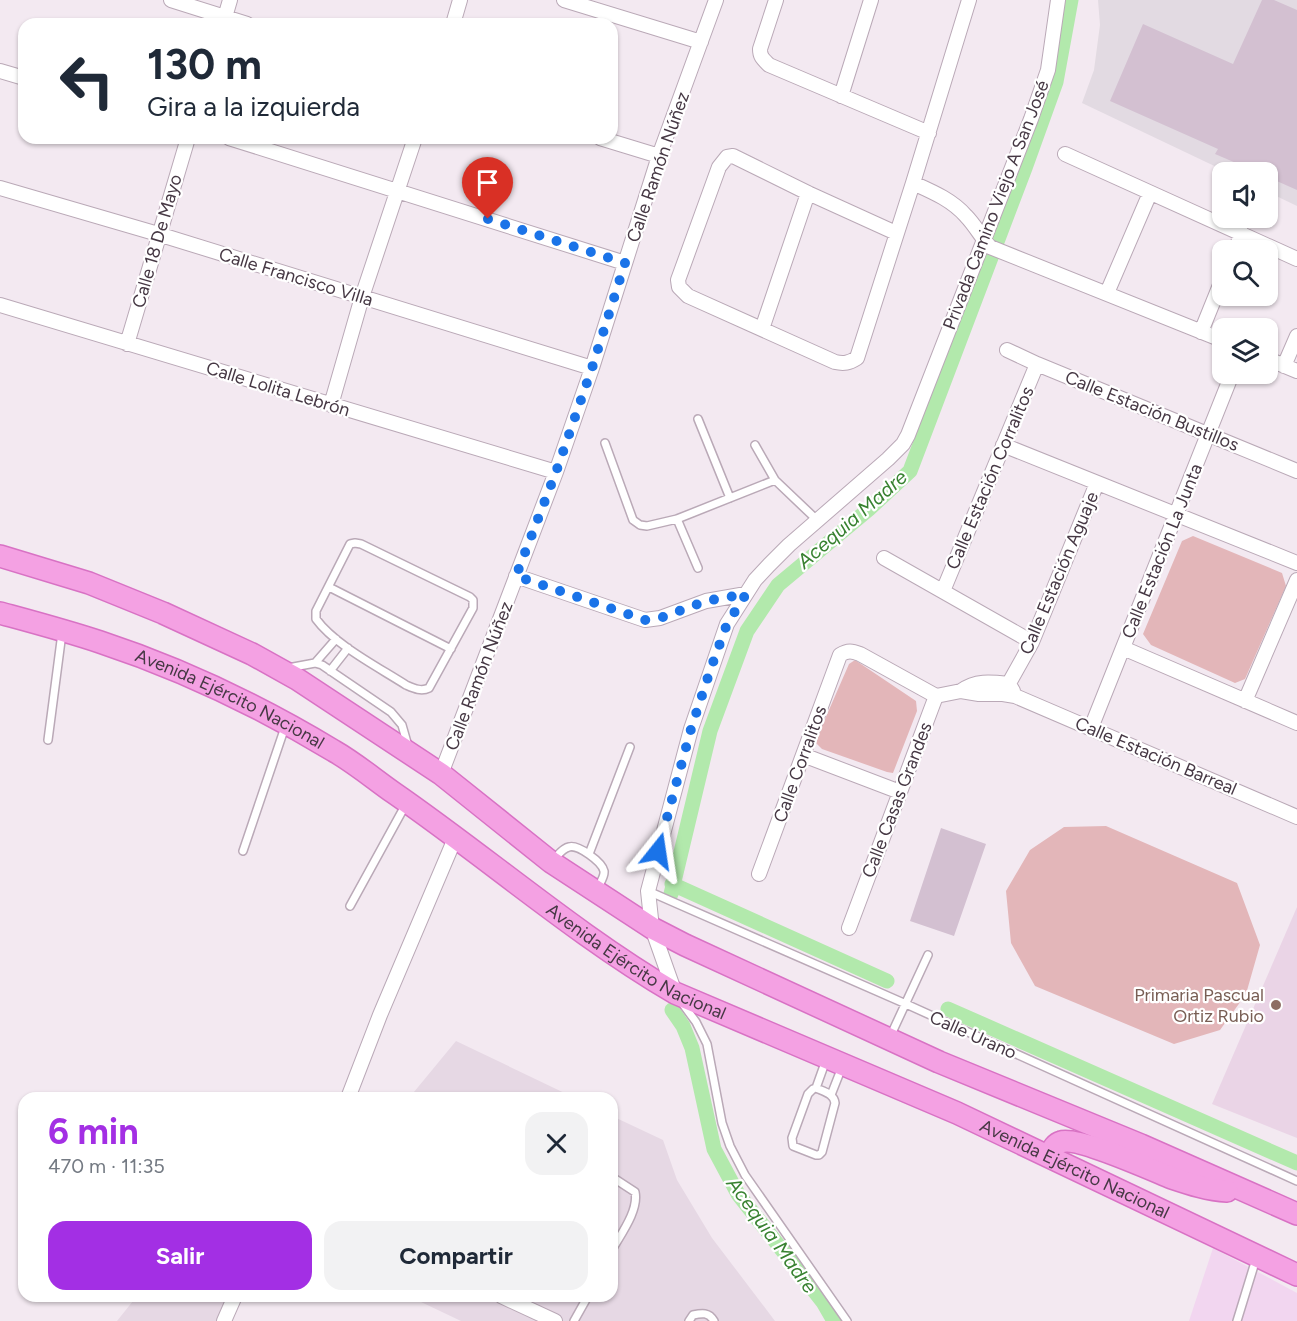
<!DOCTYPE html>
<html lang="es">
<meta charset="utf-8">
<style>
body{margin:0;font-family:Figtree,sans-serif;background:#f2f2f3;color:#1f2937;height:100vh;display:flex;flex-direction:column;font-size:22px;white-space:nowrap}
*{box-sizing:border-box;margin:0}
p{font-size:20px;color:#747a83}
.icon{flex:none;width:33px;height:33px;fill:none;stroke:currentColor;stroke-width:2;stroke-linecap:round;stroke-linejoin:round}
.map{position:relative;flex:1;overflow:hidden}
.details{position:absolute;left:18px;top:1092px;width:600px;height:210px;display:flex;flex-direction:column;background:#fff;border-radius:18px;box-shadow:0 2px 4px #0004}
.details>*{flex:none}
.top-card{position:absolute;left:18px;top:18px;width:600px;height:126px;border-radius:18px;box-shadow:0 2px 4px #0004;background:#fff;color:#1f2937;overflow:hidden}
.controls{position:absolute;left:1212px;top:162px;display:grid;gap:12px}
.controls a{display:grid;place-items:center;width:66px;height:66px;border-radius:12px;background:#fff;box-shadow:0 2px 4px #0004;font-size:30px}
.pin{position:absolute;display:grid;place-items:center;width:51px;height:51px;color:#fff;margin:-62px -26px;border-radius:50% 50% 50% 0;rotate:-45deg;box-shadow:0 0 6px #0007}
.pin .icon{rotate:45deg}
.me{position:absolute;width:66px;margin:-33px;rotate:15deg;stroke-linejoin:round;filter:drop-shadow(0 0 4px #0008)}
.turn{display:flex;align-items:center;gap:21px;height:126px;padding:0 30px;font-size:27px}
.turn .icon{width:78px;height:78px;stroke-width:2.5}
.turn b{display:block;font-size:42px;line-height:51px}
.round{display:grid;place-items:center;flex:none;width:63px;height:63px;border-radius:18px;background:#f2f2f3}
.overview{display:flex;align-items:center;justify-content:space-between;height:102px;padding:0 30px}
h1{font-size:36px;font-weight:700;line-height:45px;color:#a32fe4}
.action{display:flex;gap:12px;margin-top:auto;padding:12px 30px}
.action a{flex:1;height:69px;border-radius:18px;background:#a32fe4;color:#fff;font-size:24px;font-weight:700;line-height:69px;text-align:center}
.action a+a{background:#f2f2f3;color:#1f2937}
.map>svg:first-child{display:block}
.residential{fill:#e6d8e4}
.commercial{fill:#f2d6f0}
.industrial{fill:#e2dae2}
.education{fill:#ead4e6}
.green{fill:#e3b6b9}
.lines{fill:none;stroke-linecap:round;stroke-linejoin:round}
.canal{stroke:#b2e9ac;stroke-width:15}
.building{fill:#d3c0d1}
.lane-casing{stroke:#baa9b7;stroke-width:10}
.street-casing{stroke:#baa9b7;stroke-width:16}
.primary-casing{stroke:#d872c4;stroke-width:24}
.lane{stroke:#fff;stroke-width:7}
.street{stroke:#fff;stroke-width:14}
.primary{stroke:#f4a1e3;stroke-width:21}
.route{stroke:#1a73e8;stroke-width:10;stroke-dasharray:0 18}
.education-dot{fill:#8d6e63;stroke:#fff;stroke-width:2}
.labels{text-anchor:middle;stroke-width:4.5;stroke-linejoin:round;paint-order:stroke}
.street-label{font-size:18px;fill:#463844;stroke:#fff}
.education-label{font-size:18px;fill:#785e54;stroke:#fff;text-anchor:end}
.water-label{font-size:20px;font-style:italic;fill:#388231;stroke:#fff}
</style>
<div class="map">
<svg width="1297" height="1321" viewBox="0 0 1297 1321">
<rect width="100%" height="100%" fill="#f3e9f1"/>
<path class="residential" d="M 456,1041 L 575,1098 L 409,1098 Z
M 612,1116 L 663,1140 L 677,1180 L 712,1238 L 775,1321 L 461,1321 L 421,1302 L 414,1296 L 612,1296 Z
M 137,1296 L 229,1296 L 219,1321 L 117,1321 Z"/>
<path class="commercial" d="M 1213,1248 L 1297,1293 L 1297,1321 L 1189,1321 Z"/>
<path class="industrial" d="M 1098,0 L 1297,0 L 1297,206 L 1268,192 L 1268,172 L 1227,172 L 1082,103 L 1094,70 L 1100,25 Z"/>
<path class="education" d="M 1297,907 L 1297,1138 L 1212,1104 Z"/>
<path class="green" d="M 1193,536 L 1282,573 L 1286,586 L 1245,679 L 1235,683 L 1151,645 L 1143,634 L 1182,541 Z
M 855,660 L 916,701 L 917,711 L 893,773 L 887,772 L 822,749 L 815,742 L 849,664 Z
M 1106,826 L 1237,883 L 1260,945 L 1246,994 L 1220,1030 L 1174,1044 L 1035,986 L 1011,943 L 1006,891 L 1030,850 L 1064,827 Z"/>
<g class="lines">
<path class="canal" d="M 672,884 L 887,981
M 671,894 L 710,731 L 747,631 L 778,585 L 869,509 L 910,471 L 1025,168 L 1056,82 L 1071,0
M 948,1009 L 1297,1163
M 672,1010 L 683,1026 L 692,1048 L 714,1149 L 738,1194 L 823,1302 L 834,1321"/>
</g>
<path class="building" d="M 1262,0 L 1274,0 L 1297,10 L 1297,190 L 1268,177 L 1268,172 L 1257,172 L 1215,154 L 1218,149 L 1110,101 L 1143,24 L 1233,64 Z
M 941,828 L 986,844 L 954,936 L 910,921 Z"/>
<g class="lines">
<defs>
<path id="lane" d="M 698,419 L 730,498
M 605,443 L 633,520 L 640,525 L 647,526 L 677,519 L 775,480 L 817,520
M 755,445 L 775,480
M 677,519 L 698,568
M 355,543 L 361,544 L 470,597 L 473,600 L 473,608 L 429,688 C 421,692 413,688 406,685 C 378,667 335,645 316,619 L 316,611 L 350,544 Z
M 329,587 L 451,649
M 315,663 L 336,639
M 288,668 L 315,663 L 322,665 L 391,712 L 402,725 L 408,746
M 330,671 L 348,648
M 48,740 L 62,633
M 243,851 L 285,727
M 589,854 L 630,747
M 554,859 C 558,855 563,848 569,847 C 578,844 602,862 604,871 C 605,877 599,884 597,889
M 648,891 L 906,1004 L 1297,1181
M 350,906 L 406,804
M 682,1003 L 696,1022 L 707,1044 L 722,1123 L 730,1146 L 745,1175 L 847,1321
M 890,1037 L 928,955
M 816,1088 C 825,1092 834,1094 835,1103 L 822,1152 L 819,1155 L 816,1155 L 793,1146 L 792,1138 L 808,1094 L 813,1089 L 816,1088 L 826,1060
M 831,1095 L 842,1067
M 612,1177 L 635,1192 C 639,1210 621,1234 612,1250
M 574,1321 L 588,1296
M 689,1321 L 693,1315 C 702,1313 709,1312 714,1321
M 1237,1321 L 1256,1259"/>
<path id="street" d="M 171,0 L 247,24
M 564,0 L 701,42
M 776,0 L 760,49 C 760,57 763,59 769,65 L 929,133
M 223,24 L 230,0
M 453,24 L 460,0
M 0,71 L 24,78
M 841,96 L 871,0
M 229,138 L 625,263
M 600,138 L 659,156
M 1065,154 L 1297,259
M 913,183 C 933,192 952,200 966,216 C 975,225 981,237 990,247 L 1222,340
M 0,188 L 158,234 L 592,368
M 896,233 L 808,193 L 733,156 L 727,157 L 719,167 L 678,280 L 679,287 L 688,296 L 835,362 C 844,364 849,363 857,358 L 913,183 L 969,0
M 1235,250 L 1242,233
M 1107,293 L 1150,193
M 0,305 L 556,472
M 762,329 L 808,193
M 1201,332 L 1222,280
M 127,344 L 188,138
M 1007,350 L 1037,364 L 1297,471
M 1268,359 L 1297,371
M 1284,366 L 1297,336
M 331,405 L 362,297 L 415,138
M 1003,445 L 1297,563
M 884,558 L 1032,642
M 516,576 L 645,620 L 660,618 L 706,601 L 746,594
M 943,591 L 1037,364
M 1123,648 L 1297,723
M 961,691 C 976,680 991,682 1009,684 L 1013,691
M 1003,694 L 1032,642 L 1097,483
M 936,696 L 961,691 L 979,694 L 1003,694 L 1015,696 L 1297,817
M 1245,701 L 1297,580
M 1091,728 L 1232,374
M 803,755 L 900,792
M 441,774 L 556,472 L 592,368 L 659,156 L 716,0
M 759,874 L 840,655 C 848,650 852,651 860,654 L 936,696
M 849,928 L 936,696
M 675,993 L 652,928 L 648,891 L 691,729 L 727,624 L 755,580 L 769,565 L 789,545 L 888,459 L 903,444 L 908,435 L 1031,119 L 1048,70 L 1058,0
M 348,1098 L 380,1015 L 456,836
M 501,1296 L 555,1321
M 224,1321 L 235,1296"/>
<g id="primary">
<path d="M 0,556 L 89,583 L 163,613 L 252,654 L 297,679 L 441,774 L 551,862 L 652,928 L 685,945 L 939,1062 L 1141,1145 L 1297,1214"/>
<path id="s1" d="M 0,613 C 33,622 67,631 100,642 C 182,669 261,707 334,751 C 355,763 374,779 394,793 C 488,858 576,935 675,993 L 957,1113 L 1297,1275"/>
<path d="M 1049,1156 C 1052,1151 1054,1144 1061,1142 C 1077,1136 1152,1170 1172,1178 C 1190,1184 1208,1190 1227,1191"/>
</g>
</defs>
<use href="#lane" class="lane-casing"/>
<use href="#street" class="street-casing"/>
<use href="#primary" class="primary-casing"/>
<use href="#lane" class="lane"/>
<use href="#street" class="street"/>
<use href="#primary" class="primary"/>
</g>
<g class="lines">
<path class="route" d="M 488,219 L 625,263 L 592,368 L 556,472 L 516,576 L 645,620 L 660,618 L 706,601 L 746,594 L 727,624 L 711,668 L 691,729 L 658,851"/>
</g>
<circle class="education-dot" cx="1276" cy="1005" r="6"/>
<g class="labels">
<g class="street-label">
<text transform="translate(658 167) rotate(-71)" y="6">Calle Ramón Núñez</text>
<text transform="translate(996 205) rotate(-69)" y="6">Privada Camino Viejo A San José</text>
<text transform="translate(157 241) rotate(-74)" y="6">Calle 18 De Mayo</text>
<text transform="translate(296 277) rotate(17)" y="6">Calle Francisco Villa</text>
<text transform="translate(278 389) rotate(17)" y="6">Calle Lolita Lebrón</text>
<text transform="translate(1152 411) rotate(22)" y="6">Calle Estación Bustillos</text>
<text transform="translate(990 478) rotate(-67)" y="6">Calle Estación Corralitos</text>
<text transform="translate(1162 551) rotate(-68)" y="6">Calle Estación La Junta</text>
<text transform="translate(1059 573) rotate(-67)" y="6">Calle Estación Aguaje</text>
<text transform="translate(479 676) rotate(-69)" y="6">Calle Ramón Núñez</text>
<text dy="6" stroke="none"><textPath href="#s1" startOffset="246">Avenida Ejército Nacional</textPath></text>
<text transform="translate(1156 756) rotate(23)" y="6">Calle Estación Barreal</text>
<text transform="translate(800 764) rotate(-70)" y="6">Calle Corralitos</text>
<text transform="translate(897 800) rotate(-69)" y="6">Calle Casas Grandes</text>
<text dy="6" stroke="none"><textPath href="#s1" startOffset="732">Avenida Ejército Nacional</textPath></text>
<text transform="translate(973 1035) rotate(24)" y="6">Calle Urano</text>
<text dy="6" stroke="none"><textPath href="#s1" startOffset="1218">Avenida Ejército Nacional</textPath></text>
</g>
<g class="education-label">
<text x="1264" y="1001">Primaria Pascual<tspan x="1264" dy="21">Ortiz Rubio</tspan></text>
</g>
<g class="water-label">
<text transform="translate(852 519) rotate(-41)" y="7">Acequia Madre</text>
<text transform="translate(772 1235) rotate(54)" y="7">Acequia Madre</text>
</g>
</g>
</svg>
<div class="controls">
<a><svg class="icon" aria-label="sound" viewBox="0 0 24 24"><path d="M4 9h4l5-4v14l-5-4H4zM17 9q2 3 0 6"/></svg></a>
<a><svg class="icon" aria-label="search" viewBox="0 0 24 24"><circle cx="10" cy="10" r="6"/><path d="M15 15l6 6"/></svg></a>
<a><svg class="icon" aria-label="layers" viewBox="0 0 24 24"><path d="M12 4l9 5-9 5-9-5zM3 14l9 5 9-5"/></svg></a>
</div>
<div class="pin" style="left:488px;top:219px;background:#d93025"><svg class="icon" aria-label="arrive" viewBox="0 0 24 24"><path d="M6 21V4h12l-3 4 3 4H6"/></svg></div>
<svg class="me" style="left:658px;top:851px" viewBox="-20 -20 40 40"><path d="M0-17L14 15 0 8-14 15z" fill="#1a73e8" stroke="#fff" stroke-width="4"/></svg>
<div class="top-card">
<div class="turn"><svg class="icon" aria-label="left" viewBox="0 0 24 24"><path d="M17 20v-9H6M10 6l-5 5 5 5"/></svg><div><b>130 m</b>Gira a la izquierda</div></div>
</div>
<section class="details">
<div class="overview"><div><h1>6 min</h1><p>470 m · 11:35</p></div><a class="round"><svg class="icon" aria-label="close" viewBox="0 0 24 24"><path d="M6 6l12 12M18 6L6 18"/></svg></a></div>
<div class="action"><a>Salir</a><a>Compartir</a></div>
</section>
</div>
